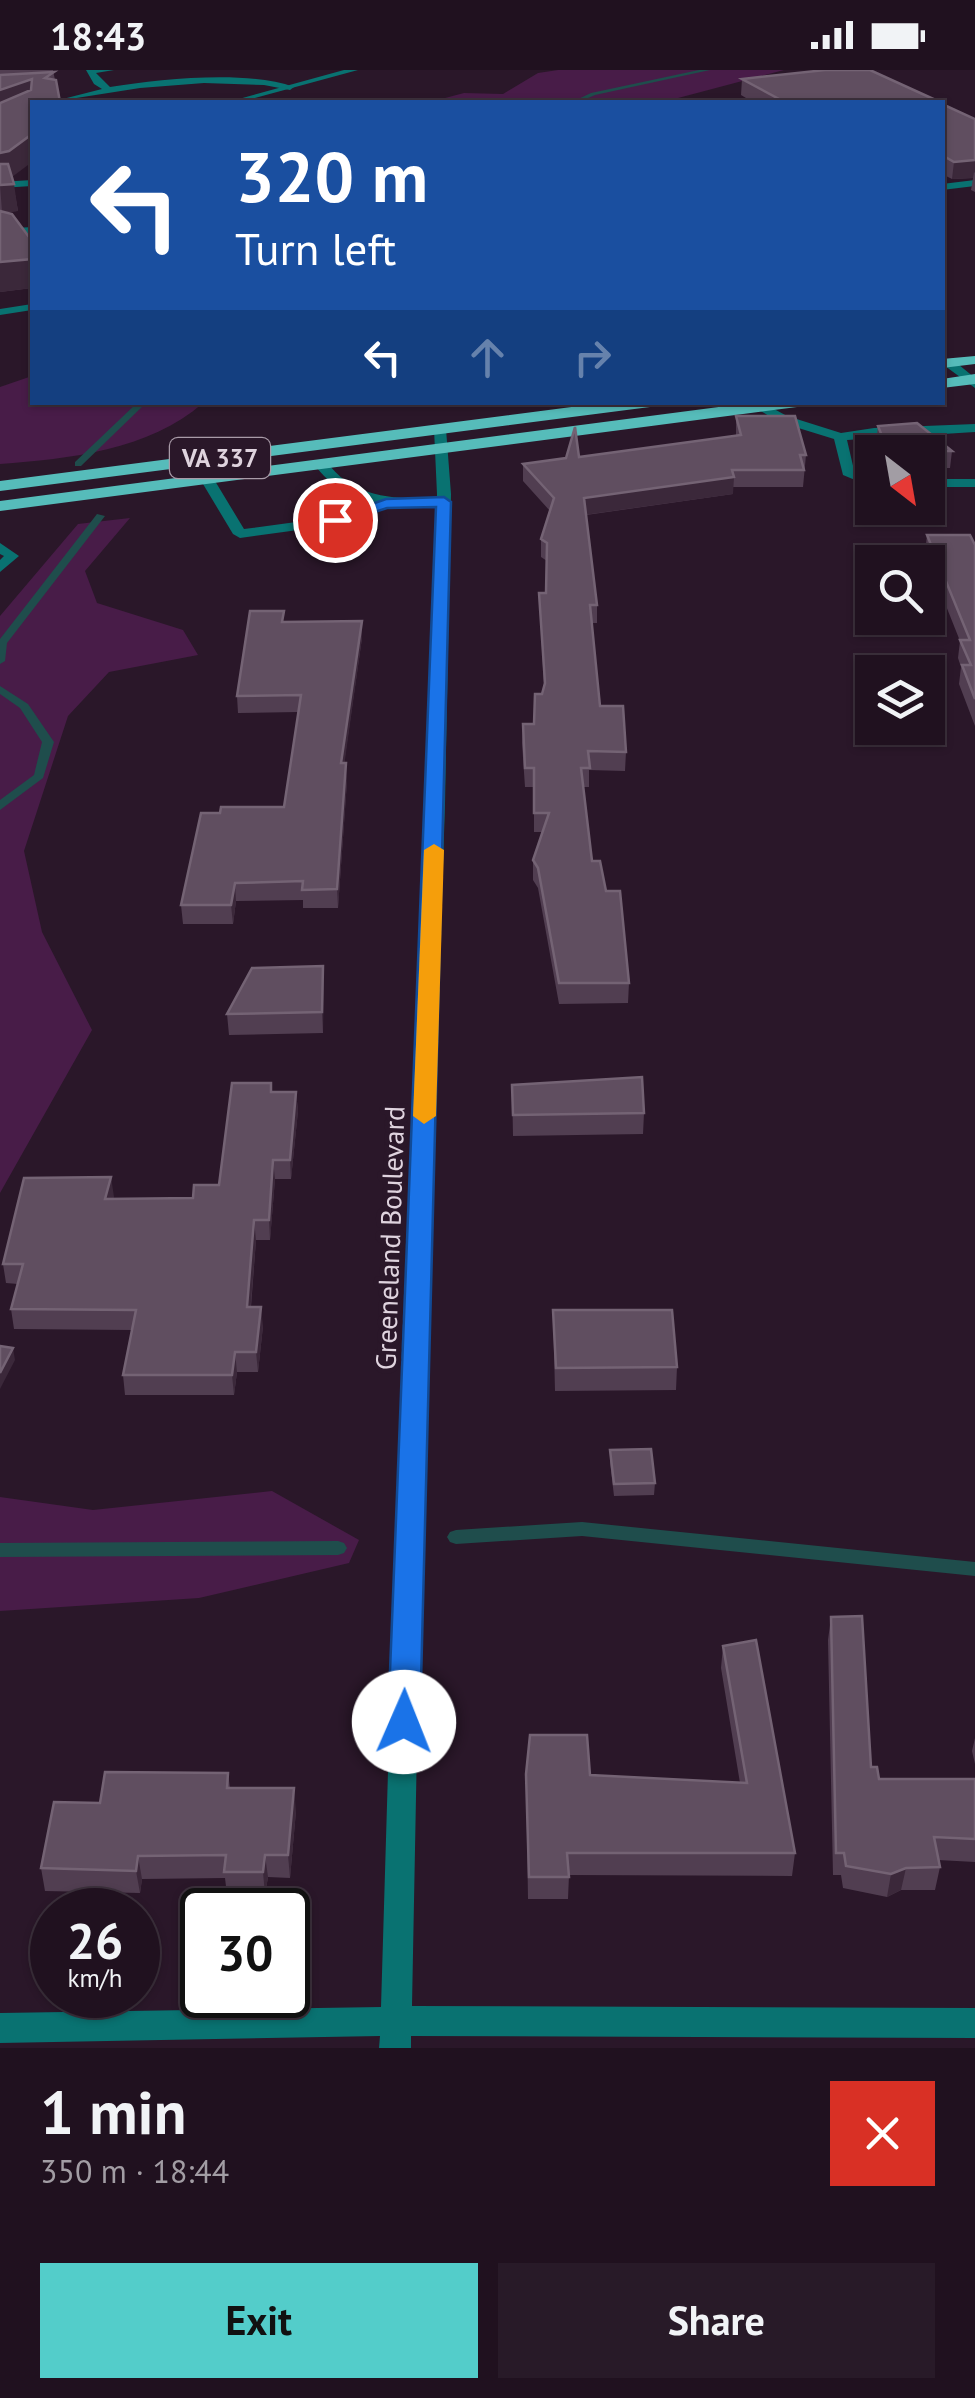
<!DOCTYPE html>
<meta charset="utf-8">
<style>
body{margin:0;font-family:"PT Sans",sans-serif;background:#281a28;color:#f1f3f6;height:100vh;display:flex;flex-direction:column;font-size:38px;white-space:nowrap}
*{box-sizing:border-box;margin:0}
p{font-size:32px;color:#a29da4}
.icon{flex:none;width:55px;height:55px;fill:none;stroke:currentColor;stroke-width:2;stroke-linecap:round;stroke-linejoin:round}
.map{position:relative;height:1978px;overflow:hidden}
.drawer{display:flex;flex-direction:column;background:#20111f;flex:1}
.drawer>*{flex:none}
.banner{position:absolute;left:30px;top:30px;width:915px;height:305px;border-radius:0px;box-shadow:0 2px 8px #0004,0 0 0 2px #3d313d;background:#1a4fa0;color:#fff;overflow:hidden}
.needle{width:65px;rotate:149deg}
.controls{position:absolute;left:855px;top:365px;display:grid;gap:20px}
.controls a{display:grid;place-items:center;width:90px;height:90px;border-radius:0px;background:#20111f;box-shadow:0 2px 8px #0004,0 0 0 2px #3d313d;font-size:50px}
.speed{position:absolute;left:30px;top:1818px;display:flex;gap:20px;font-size:50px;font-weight:700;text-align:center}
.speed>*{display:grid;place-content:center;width:130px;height:130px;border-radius:50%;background:#20111f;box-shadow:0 2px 8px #0004,0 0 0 2px #3d313d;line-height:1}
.speed small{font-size:25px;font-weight:400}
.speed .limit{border:5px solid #111;border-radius:15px;background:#fff;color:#111}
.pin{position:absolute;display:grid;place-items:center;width:85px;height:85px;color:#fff;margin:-42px;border:5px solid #fff;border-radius:50%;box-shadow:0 2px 10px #0007}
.me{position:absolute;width:110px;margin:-55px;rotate:1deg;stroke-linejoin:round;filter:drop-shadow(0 0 8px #0008)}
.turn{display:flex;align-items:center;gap:35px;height:210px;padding:0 40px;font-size:45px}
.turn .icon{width:130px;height:130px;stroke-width:2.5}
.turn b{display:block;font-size:70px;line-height:85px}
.lanes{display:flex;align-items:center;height:95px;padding:0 40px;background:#0003;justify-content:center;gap:50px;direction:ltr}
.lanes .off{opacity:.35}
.round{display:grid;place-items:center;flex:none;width:105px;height:105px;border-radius:0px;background:#281a28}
.overview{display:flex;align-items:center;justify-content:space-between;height:170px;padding:0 40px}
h1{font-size:60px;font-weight:700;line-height:75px}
.action{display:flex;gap:20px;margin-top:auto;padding:20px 40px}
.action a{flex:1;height:115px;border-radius:0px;background:#53cdca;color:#111;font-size:40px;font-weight:700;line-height:115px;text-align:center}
.action a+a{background:#281a28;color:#f1f3f6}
.status{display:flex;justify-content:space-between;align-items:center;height:70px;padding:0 50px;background:#20111f;direction:ltr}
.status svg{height:28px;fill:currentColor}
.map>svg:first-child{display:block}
.green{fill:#481c48}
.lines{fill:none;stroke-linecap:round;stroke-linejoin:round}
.stream{fill:#1f4d4c;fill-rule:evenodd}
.service{fill:#097271;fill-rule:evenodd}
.minor{fill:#097271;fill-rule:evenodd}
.primary{fill:#56bcba;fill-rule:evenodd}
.wall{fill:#513e51}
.shaded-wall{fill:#3b283a}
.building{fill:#604e60;stroke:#746374;stroke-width:2.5}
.route{fill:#1a73e8;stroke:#114b97;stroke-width:2.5}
.slow{fill:#f59e0b}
.labels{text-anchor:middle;stroke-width:10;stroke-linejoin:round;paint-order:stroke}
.shield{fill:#2a1729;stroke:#a99ba8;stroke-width:2.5}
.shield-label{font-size:25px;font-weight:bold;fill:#dfd3de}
.street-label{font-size:28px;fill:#dfd3de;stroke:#2a1729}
</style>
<div class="status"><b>18:43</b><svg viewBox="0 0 49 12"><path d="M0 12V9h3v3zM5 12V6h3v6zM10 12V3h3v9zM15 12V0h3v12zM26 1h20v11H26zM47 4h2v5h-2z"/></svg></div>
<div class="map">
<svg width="975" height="1978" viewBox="0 0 975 1978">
<rect width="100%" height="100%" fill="#2a1729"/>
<path class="green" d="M 558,0 L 784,0 L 663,32 L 430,32 L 464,23 L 503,24 L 538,3 Z
M 32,306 L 32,332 L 203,333 C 149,380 69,389 0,394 L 0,317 Z
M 130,448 L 85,501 L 97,533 L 183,560 L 198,585 L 109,602 L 68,646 L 24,781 L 42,862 L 92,960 L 0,1123 L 0,546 L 78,454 Z
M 272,1421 L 359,1470 L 349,1493 L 199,1528 L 0,1541 L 0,1427 L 93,1440 Z"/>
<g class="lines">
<path class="stream" d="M 699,0 L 710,0 L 595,25 L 579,32 L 572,32 L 591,23 Z
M 138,332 L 147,332 L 81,396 L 75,396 L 75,392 Z
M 97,444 L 105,446 L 7,573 L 5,591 L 0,594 L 0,569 Z
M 0,616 L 28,634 L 54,672 L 43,708 L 0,740 L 0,730 L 34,705 L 42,672 L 20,638 L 0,624 Z
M 582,1452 L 975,1492 L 975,1506 L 582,1466 L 456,1474 L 450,1472 L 447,1467 L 450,1462 L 456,1460 Z
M 338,1471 L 344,1473 L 347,1478 L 344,1483 L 338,1485 L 0,1487 L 0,1473 Z"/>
<path class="service" d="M 86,0 L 114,0 L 96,3 L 110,17 C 162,9 246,0 294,17 L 290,20 L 264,15 L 204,13 L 140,18 L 51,32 L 102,19 L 94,14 Z
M 32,110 L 32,116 L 0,118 L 0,112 Z
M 763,333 L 787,346 L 841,363 L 874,358 L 975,354 L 975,362 L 847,370 L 854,400 L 872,408 L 872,417 L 843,405 L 834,369 L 779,352 L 759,340 L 757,337 Z
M 316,391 L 326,391 C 355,431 399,429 444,428 L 451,432 L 444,436 L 392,435 L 335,455 L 240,468 L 233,464 L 200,409 L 212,406 L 244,459 L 333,447 L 375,433 C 348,426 331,417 314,394 Z
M 928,409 L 975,409 L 975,417 L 928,417 Z
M 0,473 L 19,486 L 0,502 L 0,490 L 4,486 L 0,484 Z"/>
<path class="minor" d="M 344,0 L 358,0 L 240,32 L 228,32 Z
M 975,110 L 975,116 L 942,120 L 942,114 Z
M 32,157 L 32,163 L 0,165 L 0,159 Z
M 32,234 L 32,240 L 0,245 L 0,239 Z
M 945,290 L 953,290 L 975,308 L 975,318 L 945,296 Z
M 440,355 L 446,359 L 451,424 L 445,734 L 421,1466 L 412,1936 L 975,1938 L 975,1968 L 411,1966 L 411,1978 L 379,1978 L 380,1966 L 0,1973 L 0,1943 L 381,1937 L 395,1466 L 427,734 L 437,424 L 434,359 Z"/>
<path class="primary" d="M 975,286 L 975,294 L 942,298 L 942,289 Z
M 975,304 L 975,314 L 942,318 L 942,309 Z
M 610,332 L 657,332 L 650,337 L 0,421 L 0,411 Z
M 757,332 L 804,332 L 797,337 L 0,441 L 0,431 Z"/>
</g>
<path class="wall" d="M 0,0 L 53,0 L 55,10 L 12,108 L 18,141 L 6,142 L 32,218 L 0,222 Z
M 742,9 L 940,32 L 751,31 L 741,25 Z
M 942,34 L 975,49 L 975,122 L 971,120 L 973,108 L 952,109 L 942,104 Z
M 736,346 L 806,385 L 803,417 L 733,417 L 733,424 L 586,445 L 597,535 L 597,553 L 592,553 L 600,636 L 626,682 L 625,701 L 589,700 L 589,717 L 583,717 L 592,791 L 606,821 L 629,913 L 628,933 L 559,934 L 538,818 L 533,810 L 533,790 L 543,762 L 534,762 L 534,717 L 525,717 L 522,673 L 523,654 L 534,654 L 544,617 L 539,523 L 546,523 L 547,491 L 541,487 L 541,469 L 550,441 L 523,411 L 523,394 L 736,366 Z
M 878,356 L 952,381 L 950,398 L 928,398 L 928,382 L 880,382 L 876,372 Z
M 927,465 L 975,475 L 975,656 L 959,614 L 961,597 L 958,588 L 960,571 L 925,483 Z
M 362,551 L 362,568 L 344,693 L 347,711 L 338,838 L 303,838 L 303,830 L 236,831 L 233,854 L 183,854 L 181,835 L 220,743 L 284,737 L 298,642 L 238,643 L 237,626 L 284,552 Z
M 323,896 L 323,963 L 229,965 L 227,944 Z
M 271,1013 L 272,1022 L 296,1022 L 298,1041 L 291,1109 L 275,1109 L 270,1170 L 256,1170 L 251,1237 L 263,1256 L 258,1302 L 237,1302 L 234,1325 L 125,1325 L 123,1305 L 132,1260 L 14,1259 L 11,1239 L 18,1214 L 6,1213 L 3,1194 L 111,1107 L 113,1129 L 193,1128 L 219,1115 Z
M 512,1015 L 644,1043 L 643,1064 L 513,1066 Z
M 553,1240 L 677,1297 L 676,1320 L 555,1321 Z
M 610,1380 L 655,1413 L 654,1425 L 614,1426 L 610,1392 Z
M 831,1547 L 871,1697 L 879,1709 L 975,1709 L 975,1792 L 938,1790 L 940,1797 L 935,1820 L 901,1820 L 887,1827 L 843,1818 L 841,1805 L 833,1805 L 828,1570 Z
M 723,1576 L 795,1783 L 792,1806 L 569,1805 L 568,1829 L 528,1829 L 526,1704 L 740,1713 L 721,1598 Z
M 975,1668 L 975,1694 L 972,1681 Z
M 228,1703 L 230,1718 L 296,1741 L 290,1808 L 268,1807 L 265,1825 L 227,1825 L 225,1808 L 142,1809 L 140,1823 L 45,1821 L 41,1798 L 100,1733 Z"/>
<path class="shaded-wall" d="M 32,9 L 35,32 L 0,46 L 0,20 Z
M 32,64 L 32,92 L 12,107 L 0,111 L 0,83 Z
M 975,90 L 975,103 L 974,102 L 973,108 L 952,109 L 954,92 Z
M 14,114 L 18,141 L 2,142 L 0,115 Z
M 32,189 L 32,218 L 0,222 L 0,192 Z
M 734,407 L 733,424 L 584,445 L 584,428 Z
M 362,551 L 362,568 L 342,711 L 341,693 Z
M 346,693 L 347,711 L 338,838 L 337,819 Z
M 235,813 L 236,831 L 233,854 L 231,835 Z
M 323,896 L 324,917 L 323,963 L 322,942 Z
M 296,1022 L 298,1041 L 291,1109 L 290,1090 Z
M 273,1090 L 275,1109 L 270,1170 L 269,1150 Z
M 111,1107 L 114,1127 L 108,1149 L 105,1129 Z
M 254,1150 L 256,1170 L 249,1256 L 247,1237 Z
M 261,1237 L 263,1256 L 258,1302 L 256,1282 Z
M 13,1278 L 15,1290 L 0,1319 L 0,1303 Z
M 235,1282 L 237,1302 L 234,1325 L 232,1305 Z
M 294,1718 L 296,1741 L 290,1808 L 288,1785 Z
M 265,1785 L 268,1807 L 265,1825 L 263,1802 Z
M 138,1786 L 142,1809 L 140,1823 L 136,1801 Z
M 906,1798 L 901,1820 L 887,1827 L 891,1804 Z"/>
<path class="building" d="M 825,0 L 870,0 L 940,32 L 738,32 L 777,28 L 742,9 Z
M 54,2 L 45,8 L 56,10 L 60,32 L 32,32 L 32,64 L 9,81 L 0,83 L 0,33 L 31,20 L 32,9 L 0,20 L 0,5 Z
M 942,34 L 975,49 L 975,90 L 954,92 L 942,85 Z
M 0,94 L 8,94 L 14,114 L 0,115 Z
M 0,141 L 12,144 L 32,171 L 32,189 L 0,192 Z
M 736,346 L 795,346 L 806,385 L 800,385 L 804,400 L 732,400 L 734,407 L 584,428 L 597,535 L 590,535 L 600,636 L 623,636 L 626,682 L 588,681 L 590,698 L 581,698 L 592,791 L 600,791 L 606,821 L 620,821 L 629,913 L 559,913 L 538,798 L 533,790 L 549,743 L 534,743 L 534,698 L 525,698 L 523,654 L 534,654 L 535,624 L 542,624 L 545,613 L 539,523 L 546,523 L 547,473 L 541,469 L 554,428 L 523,394 L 566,388 L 575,357 L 579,387 L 741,365 Z
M 917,353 L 952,381 L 888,381 L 878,356 Z
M 927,465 L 970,465 L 975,475 L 975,629 L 962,595 L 971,595 L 960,570 L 970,570 Z
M 250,541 L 284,541 L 282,552 L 362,551 L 341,693 L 346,693 L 337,819 L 302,820 L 303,811 L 235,813 L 231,835 L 181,835 L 201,743 L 220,743 L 221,737 L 284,737 L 301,625 L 237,626 Z
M 323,896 L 322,942 L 227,944 L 252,898 Z
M 642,1007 L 644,1043 L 513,1045 L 512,1015 Z
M 232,1013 L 271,1013 L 271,1022 L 296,1022 L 290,1090 L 273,1090 L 269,1150 L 254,1150 L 247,1237 L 261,1237 L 256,1282 L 235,1282 L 232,1305 L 123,1305 L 136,1240 L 11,1239 L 23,1194 L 3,1194 L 24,1108 L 111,1107 L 105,1129 L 193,1128 L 194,1115 L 219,1115 Z
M 553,1240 L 672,1240 L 677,1297 L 556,1298 Z
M 0,1276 L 13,1278 L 0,1303 Z
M 651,1379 L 655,1413 L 614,1414 L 610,1380 Z
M 862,1546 L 871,1697 L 877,1697 L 879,1709 L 975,1709 L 975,1769 L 934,1767 L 940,1797 L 906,1798 L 891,1804 L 846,1796 L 844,1783 L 836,1783 L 831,1547 Z
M 756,1570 L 795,1783 L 567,1783 L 569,1807 L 529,1807 L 526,1704 L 530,1665 L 587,1665 L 590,1705 L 747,1713 L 723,1576 Z
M 105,1702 L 228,1703 L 227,1718 L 294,1718 L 288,1785 L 265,1785 L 263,1802 L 224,1802 L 226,1785 L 138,1786 L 136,1801 L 41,1798 L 54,1732 L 100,1733 Z"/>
<path class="route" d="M 444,427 L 451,432 L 420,1652 L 415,1662 L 404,1666 L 393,1662 L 388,1652 L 436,437 L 387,438 L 335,455 L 327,450 L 386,429 Z"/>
<path class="slow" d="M 434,774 L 444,780 L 436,1046 L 424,1054 L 413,1046 L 424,780 Z"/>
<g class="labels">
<rect class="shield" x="170" y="368" width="100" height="40" rx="8"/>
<g class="shield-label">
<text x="220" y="397">VA 337</text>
</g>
<g class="street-label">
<text transform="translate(390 1168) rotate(-88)" y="10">Greeneland Boulevard</text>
</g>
</g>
</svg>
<div class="controls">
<a><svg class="needle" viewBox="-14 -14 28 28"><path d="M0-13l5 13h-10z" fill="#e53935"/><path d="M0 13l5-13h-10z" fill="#a29da4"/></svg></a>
<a><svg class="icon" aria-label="search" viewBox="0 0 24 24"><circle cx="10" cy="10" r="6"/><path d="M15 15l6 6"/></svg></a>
<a><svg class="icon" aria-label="layers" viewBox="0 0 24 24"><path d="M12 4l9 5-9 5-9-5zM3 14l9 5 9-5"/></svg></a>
</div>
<div class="speed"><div>26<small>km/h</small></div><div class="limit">30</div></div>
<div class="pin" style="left:335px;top:450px;background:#d93025"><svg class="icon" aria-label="arrive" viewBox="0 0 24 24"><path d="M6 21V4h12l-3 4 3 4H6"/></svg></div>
<svg class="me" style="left:404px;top:1652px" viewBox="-20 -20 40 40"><circle r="19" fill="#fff"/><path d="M0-13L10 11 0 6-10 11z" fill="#1a73e8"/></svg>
<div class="banner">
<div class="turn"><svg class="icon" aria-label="left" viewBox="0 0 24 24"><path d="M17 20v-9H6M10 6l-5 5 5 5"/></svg><div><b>320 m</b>Turn left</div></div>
<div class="lanes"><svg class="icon" aria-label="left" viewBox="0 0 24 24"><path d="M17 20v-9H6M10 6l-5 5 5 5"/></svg><svg class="icon off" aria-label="ahead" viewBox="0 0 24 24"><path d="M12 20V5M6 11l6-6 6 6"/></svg><svg class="icon off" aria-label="right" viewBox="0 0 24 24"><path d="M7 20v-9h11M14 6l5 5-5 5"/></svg></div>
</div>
</div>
<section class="drawer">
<div class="overview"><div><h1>1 min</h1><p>350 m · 18:44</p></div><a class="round" style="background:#d93025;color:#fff"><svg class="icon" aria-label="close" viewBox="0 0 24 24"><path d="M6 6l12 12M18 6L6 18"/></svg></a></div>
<div class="action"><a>Exit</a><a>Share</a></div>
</section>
